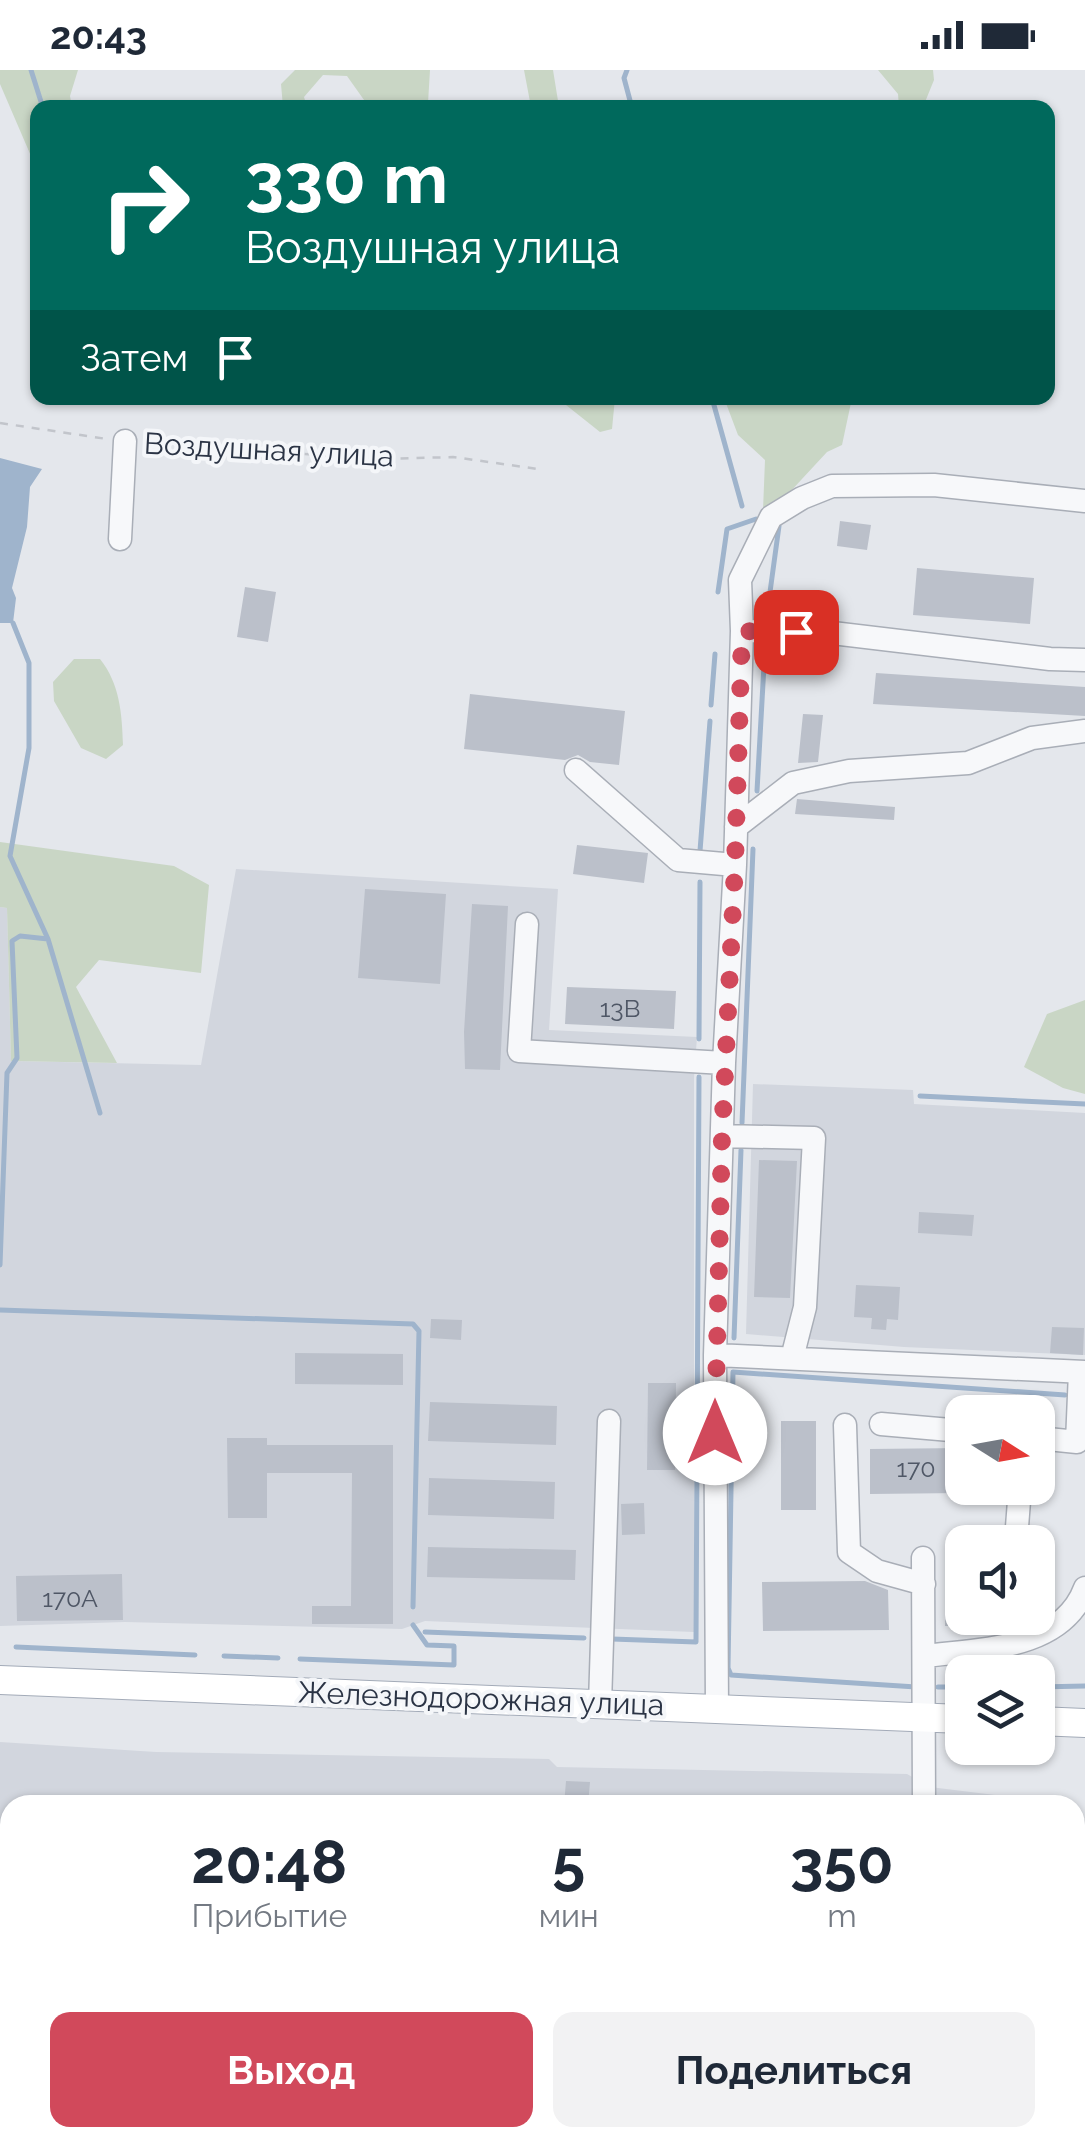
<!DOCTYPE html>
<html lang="ru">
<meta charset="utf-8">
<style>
body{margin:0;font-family:Raleway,sans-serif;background:#f2f2f3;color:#1f2937;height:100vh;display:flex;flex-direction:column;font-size:38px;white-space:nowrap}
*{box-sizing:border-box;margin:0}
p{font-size:32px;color:#747a83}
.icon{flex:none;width:55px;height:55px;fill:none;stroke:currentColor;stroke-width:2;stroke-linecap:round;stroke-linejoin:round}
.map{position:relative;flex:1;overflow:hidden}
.drawer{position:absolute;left:0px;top:1725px;width:1085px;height:352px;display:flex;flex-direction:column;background:#fff;border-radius:30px 30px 0 0;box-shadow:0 2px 8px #0004}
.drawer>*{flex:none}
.hud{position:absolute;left:30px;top:30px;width:1025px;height:305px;border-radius:20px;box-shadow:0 2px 8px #0004;background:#00695c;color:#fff;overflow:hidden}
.needle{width:65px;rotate:101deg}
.buttons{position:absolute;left:945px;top:1325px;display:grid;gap:20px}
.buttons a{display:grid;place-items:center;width:110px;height:110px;border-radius:20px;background:#fff;box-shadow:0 2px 8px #0004;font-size:50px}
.pin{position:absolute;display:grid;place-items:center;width:85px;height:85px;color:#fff;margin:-42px;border-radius:20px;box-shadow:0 5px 15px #0006}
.me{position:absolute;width:110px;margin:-55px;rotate:0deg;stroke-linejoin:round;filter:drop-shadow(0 0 8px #0008)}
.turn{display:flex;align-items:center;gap:35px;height:210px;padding:0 50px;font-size:45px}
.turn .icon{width:130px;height:130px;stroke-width:2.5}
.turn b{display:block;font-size:70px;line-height:85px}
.then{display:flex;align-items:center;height:95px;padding:0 50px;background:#0003;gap:20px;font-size:38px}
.eta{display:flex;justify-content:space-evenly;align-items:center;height:170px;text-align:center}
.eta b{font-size:60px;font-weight:700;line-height:70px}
.cta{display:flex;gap:20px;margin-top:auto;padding:20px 50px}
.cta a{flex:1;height:115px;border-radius:20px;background:#d1495b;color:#fff;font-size:40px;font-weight:700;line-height:115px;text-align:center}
.cta a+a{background:#f2f2f3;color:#1f2937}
.status{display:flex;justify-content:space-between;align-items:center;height:70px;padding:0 50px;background:#fff;direction:ltr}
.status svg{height:28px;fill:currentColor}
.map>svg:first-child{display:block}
.built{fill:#d2d6de}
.green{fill:#c9d6c5}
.water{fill:#9fb4cc}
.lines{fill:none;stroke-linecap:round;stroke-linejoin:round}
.stream{stroke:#9fb4cc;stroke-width:5}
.building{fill:#bbc0ca}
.minor-casing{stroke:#a9aeb7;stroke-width:25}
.major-casing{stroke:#a3abb8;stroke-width:30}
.path{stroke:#c2c5cb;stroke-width:2.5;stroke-dasharray:8 8;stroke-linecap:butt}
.minor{stroke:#f7f8fa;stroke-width:22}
.major{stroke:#fff;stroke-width:28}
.route{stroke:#d1495b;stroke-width:18;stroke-dasharray:0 32.4}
.labels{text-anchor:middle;stroke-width:8;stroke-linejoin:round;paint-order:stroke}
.number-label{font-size:25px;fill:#4f5766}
.street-label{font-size:30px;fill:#2b3445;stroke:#f4f6f9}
</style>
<div class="status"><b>20:43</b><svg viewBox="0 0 49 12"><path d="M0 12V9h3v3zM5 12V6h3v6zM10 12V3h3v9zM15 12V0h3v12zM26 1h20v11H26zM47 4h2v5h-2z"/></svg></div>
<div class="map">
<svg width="1085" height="2076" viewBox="0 0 1085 2076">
<rect width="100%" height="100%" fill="#e4e7ec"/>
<path class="built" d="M 236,799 L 558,819 L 549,960 L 697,967 L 694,1008 L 694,1562 L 425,1551 L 402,1559 L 125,1552 L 0,1556 L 0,837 L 7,838 L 11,991 L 201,995 Z
M 753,1014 L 913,1020 L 914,1034 L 1085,1043 L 1085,1285 L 904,1277 L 746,1264 Z
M 0,1672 L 156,1682 L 549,1689 L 557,1697 L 907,1704 L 930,1717 L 995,1725 L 996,1735 L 10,1735 L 10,2063 L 0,2063 Z
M 1075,1749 L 1085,1749 L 1085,2076 L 566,2076 L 200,2068 L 1075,2068 Z"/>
<path class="green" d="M 0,0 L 78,0 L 70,26 L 72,37 L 38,38 L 37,100 L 0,14 Z
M 295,0 L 430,0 L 428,33 L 433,37 L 369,37 L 347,6 L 323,5 L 304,27 L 307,37 L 283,37 L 281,14 Z
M 524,0 L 553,0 L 559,37 L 531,37 Z
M 878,0 L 933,0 L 934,10 L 923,37 L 899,37 L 898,24 Z
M 566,328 L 615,328 L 612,359 L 600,362 L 566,335 Z
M 724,328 L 852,328 L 842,375 L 827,382 L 789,423 L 763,440 L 765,390 L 738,365 Z
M 74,589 L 100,589 C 120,614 122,644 123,675 L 106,689 L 81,678 L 54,631 L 53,612 Z
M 0,772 L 174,796 L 209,815 L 201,903 L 99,890 L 76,917 L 117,993 L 11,991 L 7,838 L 0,837 Z
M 1085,930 L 1085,1024 L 1063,1018 L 1024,997 L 1047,944 Z"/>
<path class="water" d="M 0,388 L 42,399 L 30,417 L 27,457 L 12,518 L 16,528 L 13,553 L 0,553 Z"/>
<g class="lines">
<path class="stream" d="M 31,0 L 43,38
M 627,0 L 624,8 L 632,38
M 712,328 L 742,436
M 718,522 L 727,459 L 756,449
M 767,544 L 779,456
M 13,553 L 29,593 L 29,678 L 10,786 L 48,869 L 100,1043
M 711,635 L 715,584
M 757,721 L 765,577
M 700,781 L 710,651
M 699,969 L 700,812
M 920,1026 L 1085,1034
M 742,1053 L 753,779
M 0,1195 L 7,1003 L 17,988 L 12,871 L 20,866 L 48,869
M 0,1240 L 413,1254 L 419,1261 L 413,1537
M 734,1268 L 741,1080
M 425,1562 L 584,1568
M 612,1569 L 696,1572 L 699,1007
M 16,1577 L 195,1585
M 224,1586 L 278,1588
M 300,1589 L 454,1595 L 454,1576 L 427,1575 L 413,1555
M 916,1617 L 731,1605 L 728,1598 L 733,1302 L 1065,1325
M 938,1617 L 962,1617
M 1038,1617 L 1085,1616"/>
</g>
<path class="building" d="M 840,451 L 871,455 L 867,480 L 837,476 Z
M 917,498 L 1034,508 L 1030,554 L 913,545 Z
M 245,517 L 276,522 L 268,572 L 237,567 Z
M 876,603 L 1085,617 L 1085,646 L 873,634 Z
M 470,624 L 625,641 L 619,695 L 590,692 L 578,685 L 565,690 L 464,679 Z
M 803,644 L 823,645 L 818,692 L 798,693 Z
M 797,729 L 895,737 L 894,750 L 795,744 Z
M 577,775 L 648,783 L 644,813 L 573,804 Z
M 365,819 L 446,824 L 440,914 L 358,908 Z
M 472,834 L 508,836 L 500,1000 L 465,999 L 464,962 Z
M 567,917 L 676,921 L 674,959 L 565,954 Z
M 759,1090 L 797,1091 L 790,1228 L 754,1227 Z
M 919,1142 L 974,1145 L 972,1166 L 918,1163 Z
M 856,1215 L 900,1217 L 898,1250 L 887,1249 L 886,1260 L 871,1259 L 872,1248 L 854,1247 Z
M 431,1249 L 462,1250 L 461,1270 L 430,1268 Z
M 1052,1257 L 1084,1258 L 1083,1285 L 1050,1283 Z
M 295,1283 L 403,1284 L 403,1315 L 295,1314 Z
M 648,1313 L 676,1313 L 675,1400 L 647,1400 Z
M 430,1332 L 557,1336 L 556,1375 L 428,1371 Z
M 781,1351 L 816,1351 L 816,1440 L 781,1440 Z
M 227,1368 L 267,1368 L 267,1375 L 393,1375 L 393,1554 L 312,1554 L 312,1536 L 351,1536 L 352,1403 L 267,1403 L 267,1448 L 228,1448 Z
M 962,1378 L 962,1423 L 870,1424 L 870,1379 Z
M 429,1408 L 555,1412 L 554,1449 L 428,1445 Z
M 644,1433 L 645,1464 L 622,1465 L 621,1434 Z
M 428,1477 L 576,1480 L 575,1510 L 427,1507 Z
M 122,1504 L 123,1550 L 17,1551 L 16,1506 Z
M 865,1511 L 888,1520 L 889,1560 L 763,1561 L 762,1512 Z
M 946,1516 L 962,1517 L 962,1556 L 945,1556 Z
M 566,1711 L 590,1712 L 588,1735 L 564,1735 Z"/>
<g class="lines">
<defs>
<path id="minor" d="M 120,469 L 125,371
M 742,561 L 824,562 L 1050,589 L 1085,590
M 576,700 L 678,790 L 735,795
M 736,757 L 793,713 L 849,701 L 968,693 L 1032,668 L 1085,661
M 527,854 L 519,981 L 724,993
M 722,1066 L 814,1068 L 805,1237 L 792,1288
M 715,1285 L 1085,1302
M 881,1354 L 962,1361
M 845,1355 L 849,1482 L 877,1501 L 924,1514
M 1038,1368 L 1077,1372 L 1080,1302
M 1017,1457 L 1020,1418
M 923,1488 L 924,1735
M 925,1586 C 980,1579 1062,1580 1085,1518
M 600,1634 L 609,1351
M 717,1639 L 715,1285 L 724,993 L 735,795 L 742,561 L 740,510 L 771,447 L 802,428 L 832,416 L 934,415 L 1085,431
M 1075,1890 L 1085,1889"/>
<path id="major" d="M 0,1610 L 962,1649
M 1038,1651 L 1085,1653"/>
</defs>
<use href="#minor" class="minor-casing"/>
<use href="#major" class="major-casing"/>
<path class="path" d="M 0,353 L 107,369
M 145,374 L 387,389 L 453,387 L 538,399"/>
<use href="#minor" class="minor"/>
<use href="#major" class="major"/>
</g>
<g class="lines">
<path class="route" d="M 715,1363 L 722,1066 L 735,795 L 742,561 L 796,562"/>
</g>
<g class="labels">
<g class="number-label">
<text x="620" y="947">13В</text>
<text x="916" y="1407">170</text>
<text x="70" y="1537">170А</text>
</g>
<g class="street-label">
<text transform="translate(269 380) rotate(3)" y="10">Воздушная улица</text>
<text transform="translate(481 1629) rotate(2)" y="10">Железнодорожная улица</text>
</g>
</g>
</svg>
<div class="buttons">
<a><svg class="needle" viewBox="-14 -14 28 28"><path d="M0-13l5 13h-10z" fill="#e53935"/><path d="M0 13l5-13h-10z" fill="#747a83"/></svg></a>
<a><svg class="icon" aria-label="sound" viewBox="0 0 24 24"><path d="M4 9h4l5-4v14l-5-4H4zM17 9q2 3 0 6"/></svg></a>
<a><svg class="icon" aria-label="layers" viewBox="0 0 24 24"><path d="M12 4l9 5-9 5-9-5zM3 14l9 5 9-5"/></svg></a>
</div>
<div class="pin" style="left:796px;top:562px;background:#d93025"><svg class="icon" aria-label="arrive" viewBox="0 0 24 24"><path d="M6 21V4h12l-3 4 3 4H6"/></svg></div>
<svg class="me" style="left:715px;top:1363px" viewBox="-20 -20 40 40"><circle r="19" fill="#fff"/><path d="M0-13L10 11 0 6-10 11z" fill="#d1495b"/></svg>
<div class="hud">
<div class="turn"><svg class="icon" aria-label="right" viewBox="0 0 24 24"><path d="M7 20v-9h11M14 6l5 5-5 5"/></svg><div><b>330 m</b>Воздушная улица</div></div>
<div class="then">Затем<svg class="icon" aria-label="arrive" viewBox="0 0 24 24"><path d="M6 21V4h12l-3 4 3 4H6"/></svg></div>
</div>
<section class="drawer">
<div class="eta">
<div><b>20:48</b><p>Прибытие</p></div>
<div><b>5</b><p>мин</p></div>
<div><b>350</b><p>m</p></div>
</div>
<div class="cta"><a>Выход</a><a>Поделиться</a></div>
</section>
</div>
